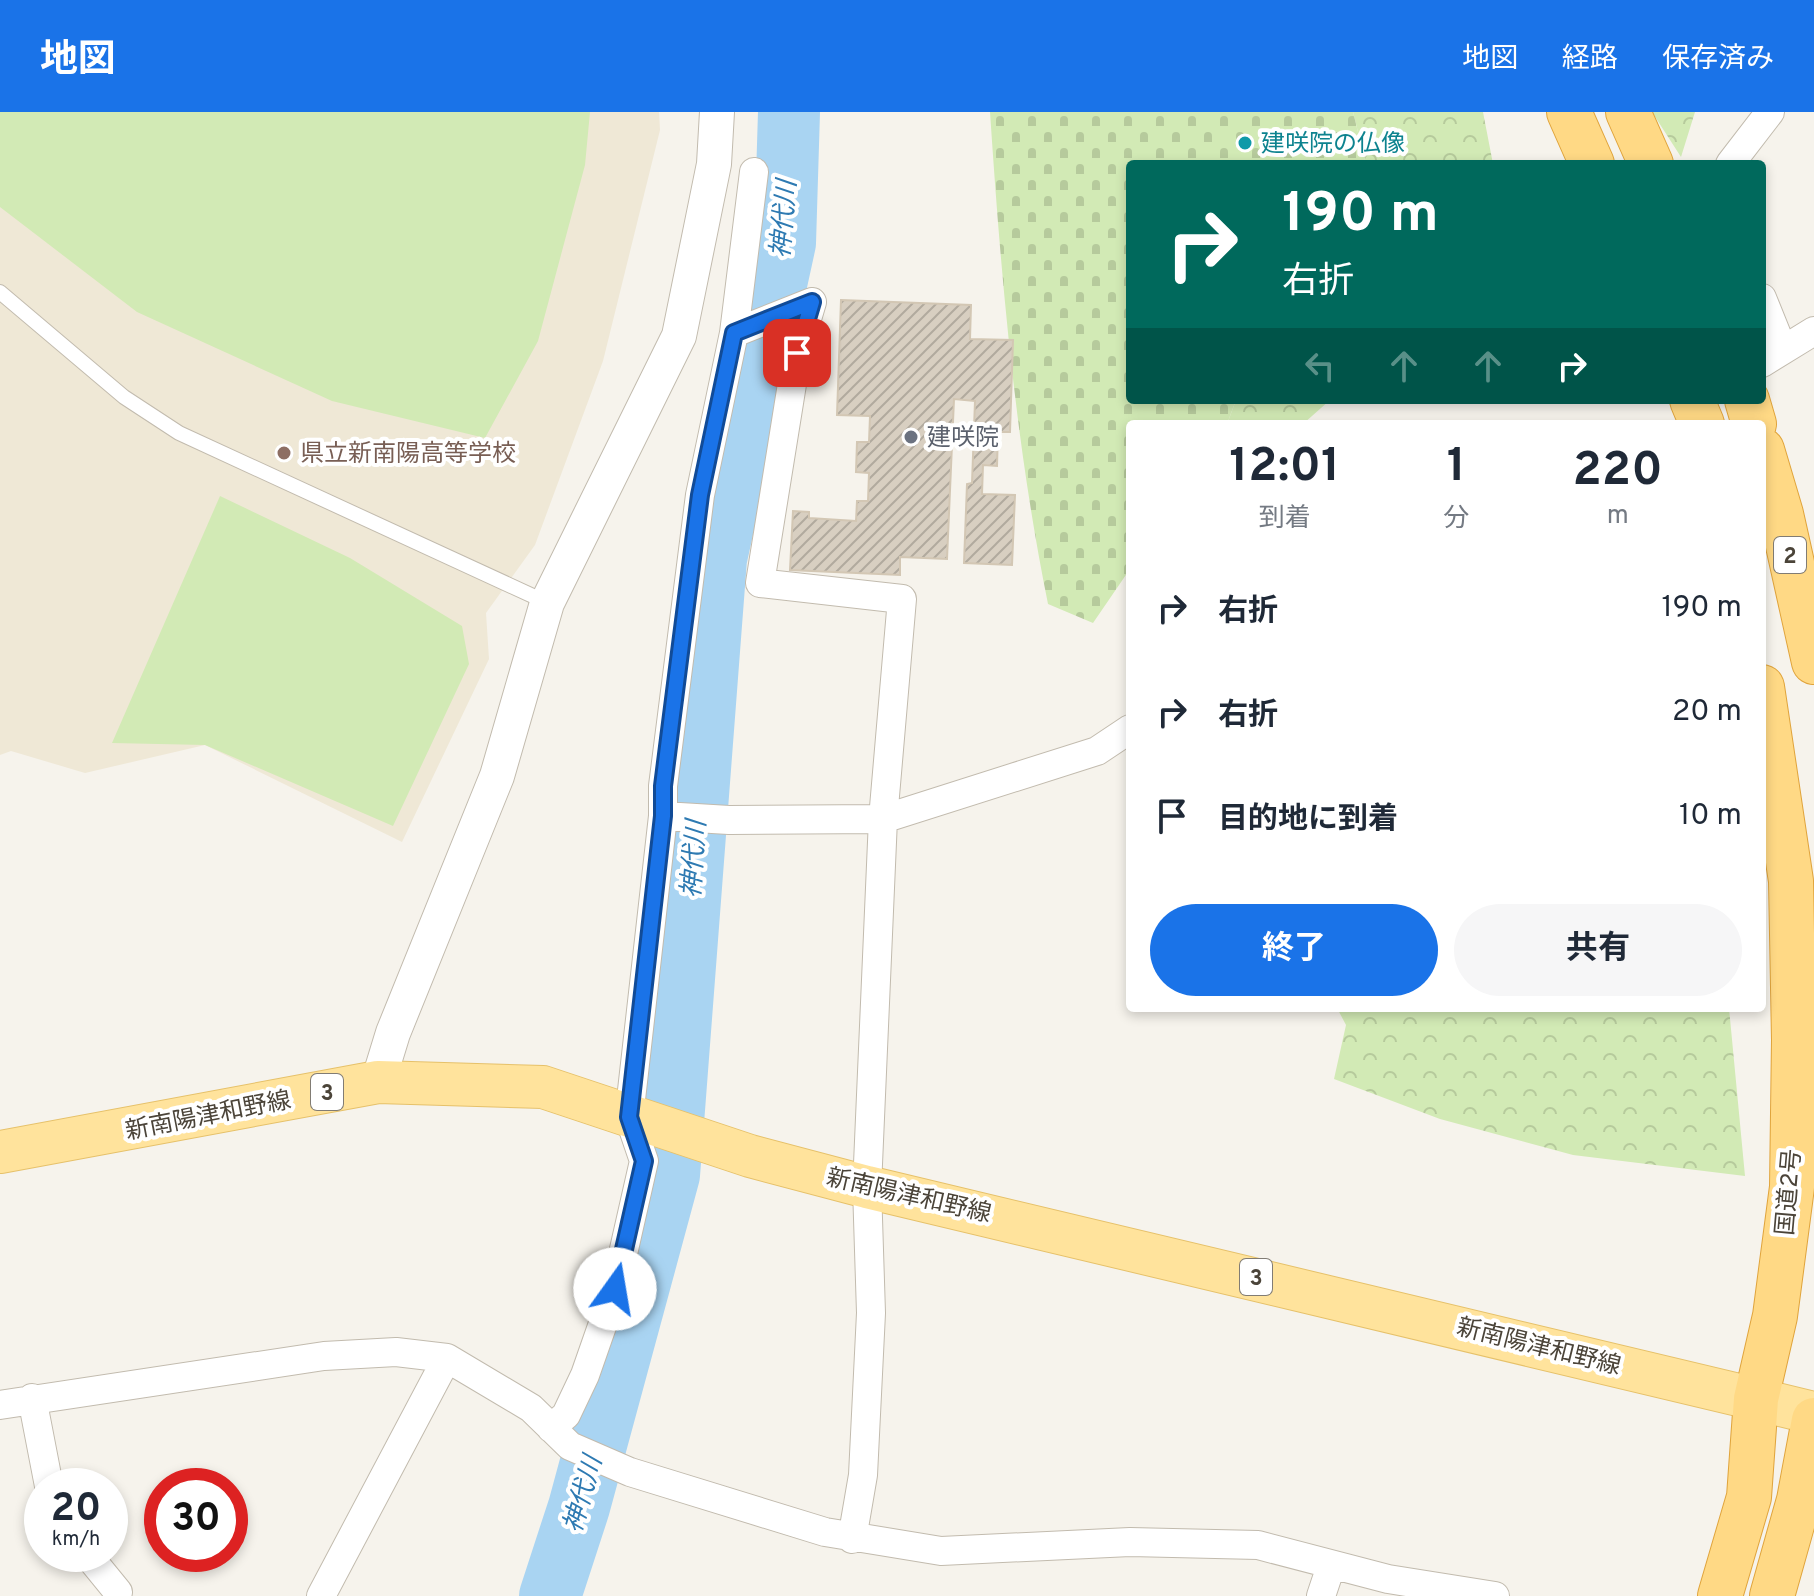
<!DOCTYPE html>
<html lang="ja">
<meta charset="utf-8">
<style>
body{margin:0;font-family:Overpass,"Noto Sans JP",sans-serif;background:#f6f6f7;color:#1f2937;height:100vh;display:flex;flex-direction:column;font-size:30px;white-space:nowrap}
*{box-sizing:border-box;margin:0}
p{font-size:26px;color:#747a83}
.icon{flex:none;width:44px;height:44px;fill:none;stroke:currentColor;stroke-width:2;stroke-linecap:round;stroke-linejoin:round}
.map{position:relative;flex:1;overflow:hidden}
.sheet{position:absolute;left:1126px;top:308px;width:640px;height:592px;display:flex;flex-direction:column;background:#fff;border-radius:8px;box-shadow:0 4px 12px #0003}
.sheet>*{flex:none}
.banner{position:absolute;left:1126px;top:48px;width:640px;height:244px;border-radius:8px;box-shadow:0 4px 12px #0003;background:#00695c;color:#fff;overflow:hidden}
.speed{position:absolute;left:24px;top:1356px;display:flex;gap:16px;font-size:40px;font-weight:700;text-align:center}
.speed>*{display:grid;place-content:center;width:104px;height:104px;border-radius:50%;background:#fff;box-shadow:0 4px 12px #0003;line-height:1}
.speed small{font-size:20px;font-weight:400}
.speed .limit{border:12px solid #d22;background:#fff;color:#111}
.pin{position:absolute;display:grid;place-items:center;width:68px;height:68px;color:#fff;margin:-34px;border-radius:16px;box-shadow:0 4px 12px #0006}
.me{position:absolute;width:88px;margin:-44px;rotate:13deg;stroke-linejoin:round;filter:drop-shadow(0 0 6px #0008)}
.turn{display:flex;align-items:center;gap:28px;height:168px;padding:0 24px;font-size:36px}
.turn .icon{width:104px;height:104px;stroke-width:2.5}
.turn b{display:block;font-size:56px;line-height:68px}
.lanes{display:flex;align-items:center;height:76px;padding:0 24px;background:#0003;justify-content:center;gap:40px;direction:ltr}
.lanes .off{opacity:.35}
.eta{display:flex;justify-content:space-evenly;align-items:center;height:136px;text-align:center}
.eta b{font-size:48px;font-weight:700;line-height:56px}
.primary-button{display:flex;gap:16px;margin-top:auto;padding:16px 24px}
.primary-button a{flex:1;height:92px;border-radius:48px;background:#1a73e8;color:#fff;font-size:32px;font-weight:700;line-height:92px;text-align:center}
.primary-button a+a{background:#f6f6f7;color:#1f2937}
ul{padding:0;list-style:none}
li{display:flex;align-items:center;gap:24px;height:104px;padding:0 24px}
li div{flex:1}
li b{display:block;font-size:30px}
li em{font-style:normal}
header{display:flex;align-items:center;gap:48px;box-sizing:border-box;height:112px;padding:0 40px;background:#1a73e8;color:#fff}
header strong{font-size:38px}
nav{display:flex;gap:44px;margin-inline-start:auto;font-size:28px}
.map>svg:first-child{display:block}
.education{fill:#efe8d6}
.green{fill:#d2eab5}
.forest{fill:url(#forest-crowns)}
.cemetery{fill:url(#cemetery-stones)}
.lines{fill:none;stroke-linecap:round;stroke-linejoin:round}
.river{stroke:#a9d4f2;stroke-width:62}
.building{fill:url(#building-hatch);stroke:#d3c7b4;stroke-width:2}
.service-casing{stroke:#c2bbae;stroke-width:16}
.minor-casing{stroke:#c2bbae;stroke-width:30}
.tertiary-casing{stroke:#c2bbae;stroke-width:36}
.primary-casing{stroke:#e6c16a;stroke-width:44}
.trunk-casing{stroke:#e0a43c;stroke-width:46}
.service{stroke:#fff;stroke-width:14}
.minor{stroke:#fff;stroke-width:28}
.tertiary{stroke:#fff;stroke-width:34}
.primary{stroke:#ffe39c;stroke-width:42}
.trunk{stroke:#ffd985;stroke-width:44}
.route-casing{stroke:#114b97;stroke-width:20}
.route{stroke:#1a73e8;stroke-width:14}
.culture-dot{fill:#0f9aa8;stroke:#fff;stroke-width:3}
.worship-dot{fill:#6b7280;stroke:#fff;stroke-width:3}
.education-dot{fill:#8d6e63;stroke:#fff;stroke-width:3}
.labels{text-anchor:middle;stroke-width:8;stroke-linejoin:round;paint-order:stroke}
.shield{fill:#fff;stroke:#817c74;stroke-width:2}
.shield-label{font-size:22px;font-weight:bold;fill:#4b4439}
.culture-label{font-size:24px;fill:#0d838f;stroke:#fff;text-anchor:start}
.worship-label{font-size:24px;fill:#5b616d;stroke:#fff;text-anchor:start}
.education-label{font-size:24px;fill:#785e54;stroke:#fff;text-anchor:start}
.street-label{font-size:24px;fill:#4b4439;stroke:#fff}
.water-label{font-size:26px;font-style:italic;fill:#2e7ab2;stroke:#fff}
</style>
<header>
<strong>地図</strong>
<nav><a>地図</a><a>経路</a><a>保存済み</a></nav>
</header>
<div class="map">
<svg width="1814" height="1484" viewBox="0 0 1814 1484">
<defs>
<pattern id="forest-crowns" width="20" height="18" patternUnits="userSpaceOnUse" patternTransform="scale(2)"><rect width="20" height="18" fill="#d2eab5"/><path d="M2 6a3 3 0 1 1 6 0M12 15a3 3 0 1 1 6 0" fill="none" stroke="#b6ca9c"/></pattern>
<pattern id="cemetery-stones" width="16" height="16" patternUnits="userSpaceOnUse" patternTransform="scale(2)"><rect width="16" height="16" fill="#d2eab5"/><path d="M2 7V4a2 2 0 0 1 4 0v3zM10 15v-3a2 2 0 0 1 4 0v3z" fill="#b6ca9c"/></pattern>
<pattern id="building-hatch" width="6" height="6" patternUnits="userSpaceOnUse" patternTransform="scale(2)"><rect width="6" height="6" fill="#d8cfc1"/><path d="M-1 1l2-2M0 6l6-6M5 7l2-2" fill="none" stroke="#b1aa9e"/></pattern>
</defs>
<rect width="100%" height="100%" fill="#f6f3ec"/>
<path class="education" d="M 0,0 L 659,0 L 660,18 L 603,249 L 535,433 L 486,501 L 489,547 L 402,730 L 205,633 L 85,661 L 11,639 L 0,643 Z"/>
<path class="green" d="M 0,0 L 590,0 L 585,53 L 538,229 L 485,326 L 332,289 L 137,200 L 0,95 Z
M 220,384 L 350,446 L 462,514 L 469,552 L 393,714 L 205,633 L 112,631 Z"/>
<path class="forest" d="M 1353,0 L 1483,0 L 1493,52 L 1366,52 Z
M 1652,0 L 1695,0 L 1681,45 Z
M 1236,288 L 1330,288 L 1303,312 L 1227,312 Z
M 1337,896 L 1729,896 L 1745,1064 L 1573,1043 L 1440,1007 L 1334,967 L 1346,913 Z"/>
<path class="cemetery" d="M 990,0 L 1353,0 L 1366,52 L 1130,52 L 1130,288 L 1236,288 L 1227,312 L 1130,312 L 1130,457 L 1093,511 L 1048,492 C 1015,329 1001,165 990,0 Z"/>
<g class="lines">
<path class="river" d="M 550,1484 L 579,1395 L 669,1063 L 716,447 L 785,131 L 789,0"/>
</g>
<path class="building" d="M 841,188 L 971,193 L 970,227 L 1013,228 L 1010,320 L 998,320 L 997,354 L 983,353 L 982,382 L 1015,383 L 1012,453 L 964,451 L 967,372 L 972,371 L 975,289 L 954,287 L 947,447 L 900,445 L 900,463 L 790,458 L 793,399 L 809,400 L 809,406 L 856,409 L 857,389 L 868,389 L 869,361 L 856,360 L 857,330 L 869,330 L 870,304 L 837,303 Z"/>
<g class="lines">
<defs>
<path id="service" d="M 0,180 L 124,285 L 179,321 L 546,490"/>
<path id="minor" d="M 1730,52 L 1770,0
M 1762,186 L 1783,238
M 812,190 L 797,241 L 760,471 L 902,487 L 883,707 L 867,1075 L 871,1201 L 863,1363 L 852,1427
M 734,221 L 812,190
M 1762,251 L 1814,219
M 663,704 L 729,708 L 883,707 L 1097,639 L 1130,617
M 32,1286 L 49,1374
M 0,1293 L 324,1244 L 396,1240 L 447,1246 L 531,1296 L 570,1334 L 630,1360 L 825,1420 L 941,1439 L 1130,1430 L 1258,1433 L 1388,1467 L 1495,1484
M 551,1316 L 566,1303 L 585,1263 L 615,1177 L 644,1049 L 629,1005 L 663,704 L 663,674 L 700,383 L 734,221 L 754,60
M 87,1442 L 118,1480
M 321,1484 L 447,1246
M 1321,1484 L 1331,1454"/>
<path id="tertiary" d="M 378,970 L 393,921 L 497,664 L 547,491 L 679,224 L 714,52 L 717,0"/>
<path id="primary" d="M 0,1040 L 378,970 L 543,975 L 750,1044 L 867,1075 L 1814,1301"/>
<path id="trunk" d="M 1569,0 L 1592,52
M 1628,0 L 1651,52
M 1692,288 L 1702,312
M 1747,288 L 1754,312
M 1762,338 L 1781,402 L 1814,550
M 1720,1484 L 1749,1385 L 1756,1287 L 1775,1204 L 1792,1075 L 1794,928 L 1791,769 L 1762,575
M 1772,1484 L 1799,1388 L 1814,1308"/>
</defs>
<use href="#service" class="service-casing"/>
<use href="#minor" class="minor-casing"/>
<use href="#tertiary" class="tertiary-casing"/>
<use href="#primary" class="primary-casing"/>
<use href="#trunk" class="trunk-casing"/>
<use href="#service" class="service"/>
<use href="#minor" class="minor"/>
<use href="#tertiary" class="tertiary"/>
<use href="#primary" class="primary"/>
<use href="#trunk" class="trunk"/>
</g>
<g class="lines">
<defs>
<path id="route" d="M 615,1177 L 644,1049 L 629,1005 L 663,704 L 663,674 L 700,383 L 734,221 L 812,190 L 797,241"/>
</defs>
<use href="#route" class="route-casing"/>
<use href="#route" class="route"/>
</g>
<circle class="culture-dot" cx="1245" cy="31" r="8"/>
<circle class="worship-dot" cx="911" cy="325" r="8"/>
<circle class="education-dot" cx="284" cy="341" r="8"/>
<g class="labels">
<g class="shield">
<rect x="1774" y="425" width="32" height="36" rx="6"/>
<rect x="311" y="962" width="32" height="36" rx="6"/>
<rect x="1240" y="1147" width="32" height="36" rx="6"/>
</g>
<g class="shield-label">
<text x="1790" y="451">2</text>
<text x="327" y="988">3</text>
<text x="1256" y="1173">3</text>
</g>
<g class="culture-label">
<text x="1261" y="39">建咲院の仏像</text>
</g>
<g class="worship-label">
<text x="927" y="333">建咲院</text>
</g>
<g class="education-label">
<text x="300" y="349">県立新南陽高等学校</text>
</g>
<g class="street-label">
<text transform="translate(208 1003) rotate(-11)" y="8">新南陽津和野線</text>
<text transform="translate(1788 1080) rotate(-85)" y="8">国道2号</text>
<text transform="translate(909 1083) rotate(13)" y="8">新南陽津和野線</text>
<text transform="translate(1539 1234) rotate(14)" y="8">新南陽津和野線</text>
</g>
<g class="water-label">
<text transform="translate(783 107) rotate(-85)" y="9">神代川</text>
<text transform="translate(693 747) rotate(-86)" y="9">神代川</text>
<text transform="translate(582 1382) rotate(-74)" y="9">神代川</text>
</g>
</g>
</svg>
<div class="speed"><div>20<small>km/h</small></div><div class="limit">30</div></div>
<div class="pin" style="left:797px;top:241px;background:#d93025"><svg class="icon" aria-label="arrive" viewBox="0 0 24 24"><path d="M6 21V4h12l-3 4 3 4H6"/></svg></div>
<svg class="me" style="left:615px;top:1177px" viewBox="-20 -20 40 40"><circle r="19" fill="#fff"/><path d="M0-13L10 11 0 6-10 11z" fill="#1a73e8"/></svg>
<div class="banner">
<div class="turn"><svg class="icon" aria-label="right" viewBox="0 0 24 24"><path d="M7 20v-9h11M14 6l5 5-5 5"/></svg><div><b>190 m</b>右折</div></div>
<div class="lanes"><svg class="icon off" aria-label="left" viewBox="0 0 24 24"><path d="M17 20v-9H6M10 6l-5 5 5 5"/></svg><svg class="icon off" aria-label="ahead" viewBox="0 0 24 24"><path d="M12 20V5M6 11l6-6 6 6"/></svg><svg class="icon off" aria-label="ahead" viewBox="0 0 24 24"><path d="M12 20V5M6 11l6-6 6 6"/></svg><svg class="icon" aria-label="right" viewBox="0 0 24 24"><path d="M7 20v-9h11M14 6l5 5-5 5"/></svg></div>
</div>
<section class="sheet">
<div class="eta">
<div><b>12:01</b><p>到着</p></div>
<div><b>1</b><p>分</p></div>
<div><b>220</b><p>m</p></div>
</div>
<ul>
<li><svg class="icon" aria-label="right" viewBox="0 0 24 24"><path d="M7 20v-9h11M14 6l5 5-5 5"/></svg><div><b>右折</b></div><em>190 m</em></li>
<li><svg class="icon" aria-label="right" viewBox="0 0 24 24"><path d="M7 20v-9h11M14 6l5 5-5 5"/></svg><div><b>右折</b></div><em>20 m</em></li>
<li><svg class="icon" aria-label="arrive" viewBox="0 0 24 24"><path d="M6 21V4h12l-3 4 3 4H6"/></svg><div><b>目的地に到着</b></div><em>10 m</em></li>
</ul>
<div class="primary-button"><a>終了</a><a>共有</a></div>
</section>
</div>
